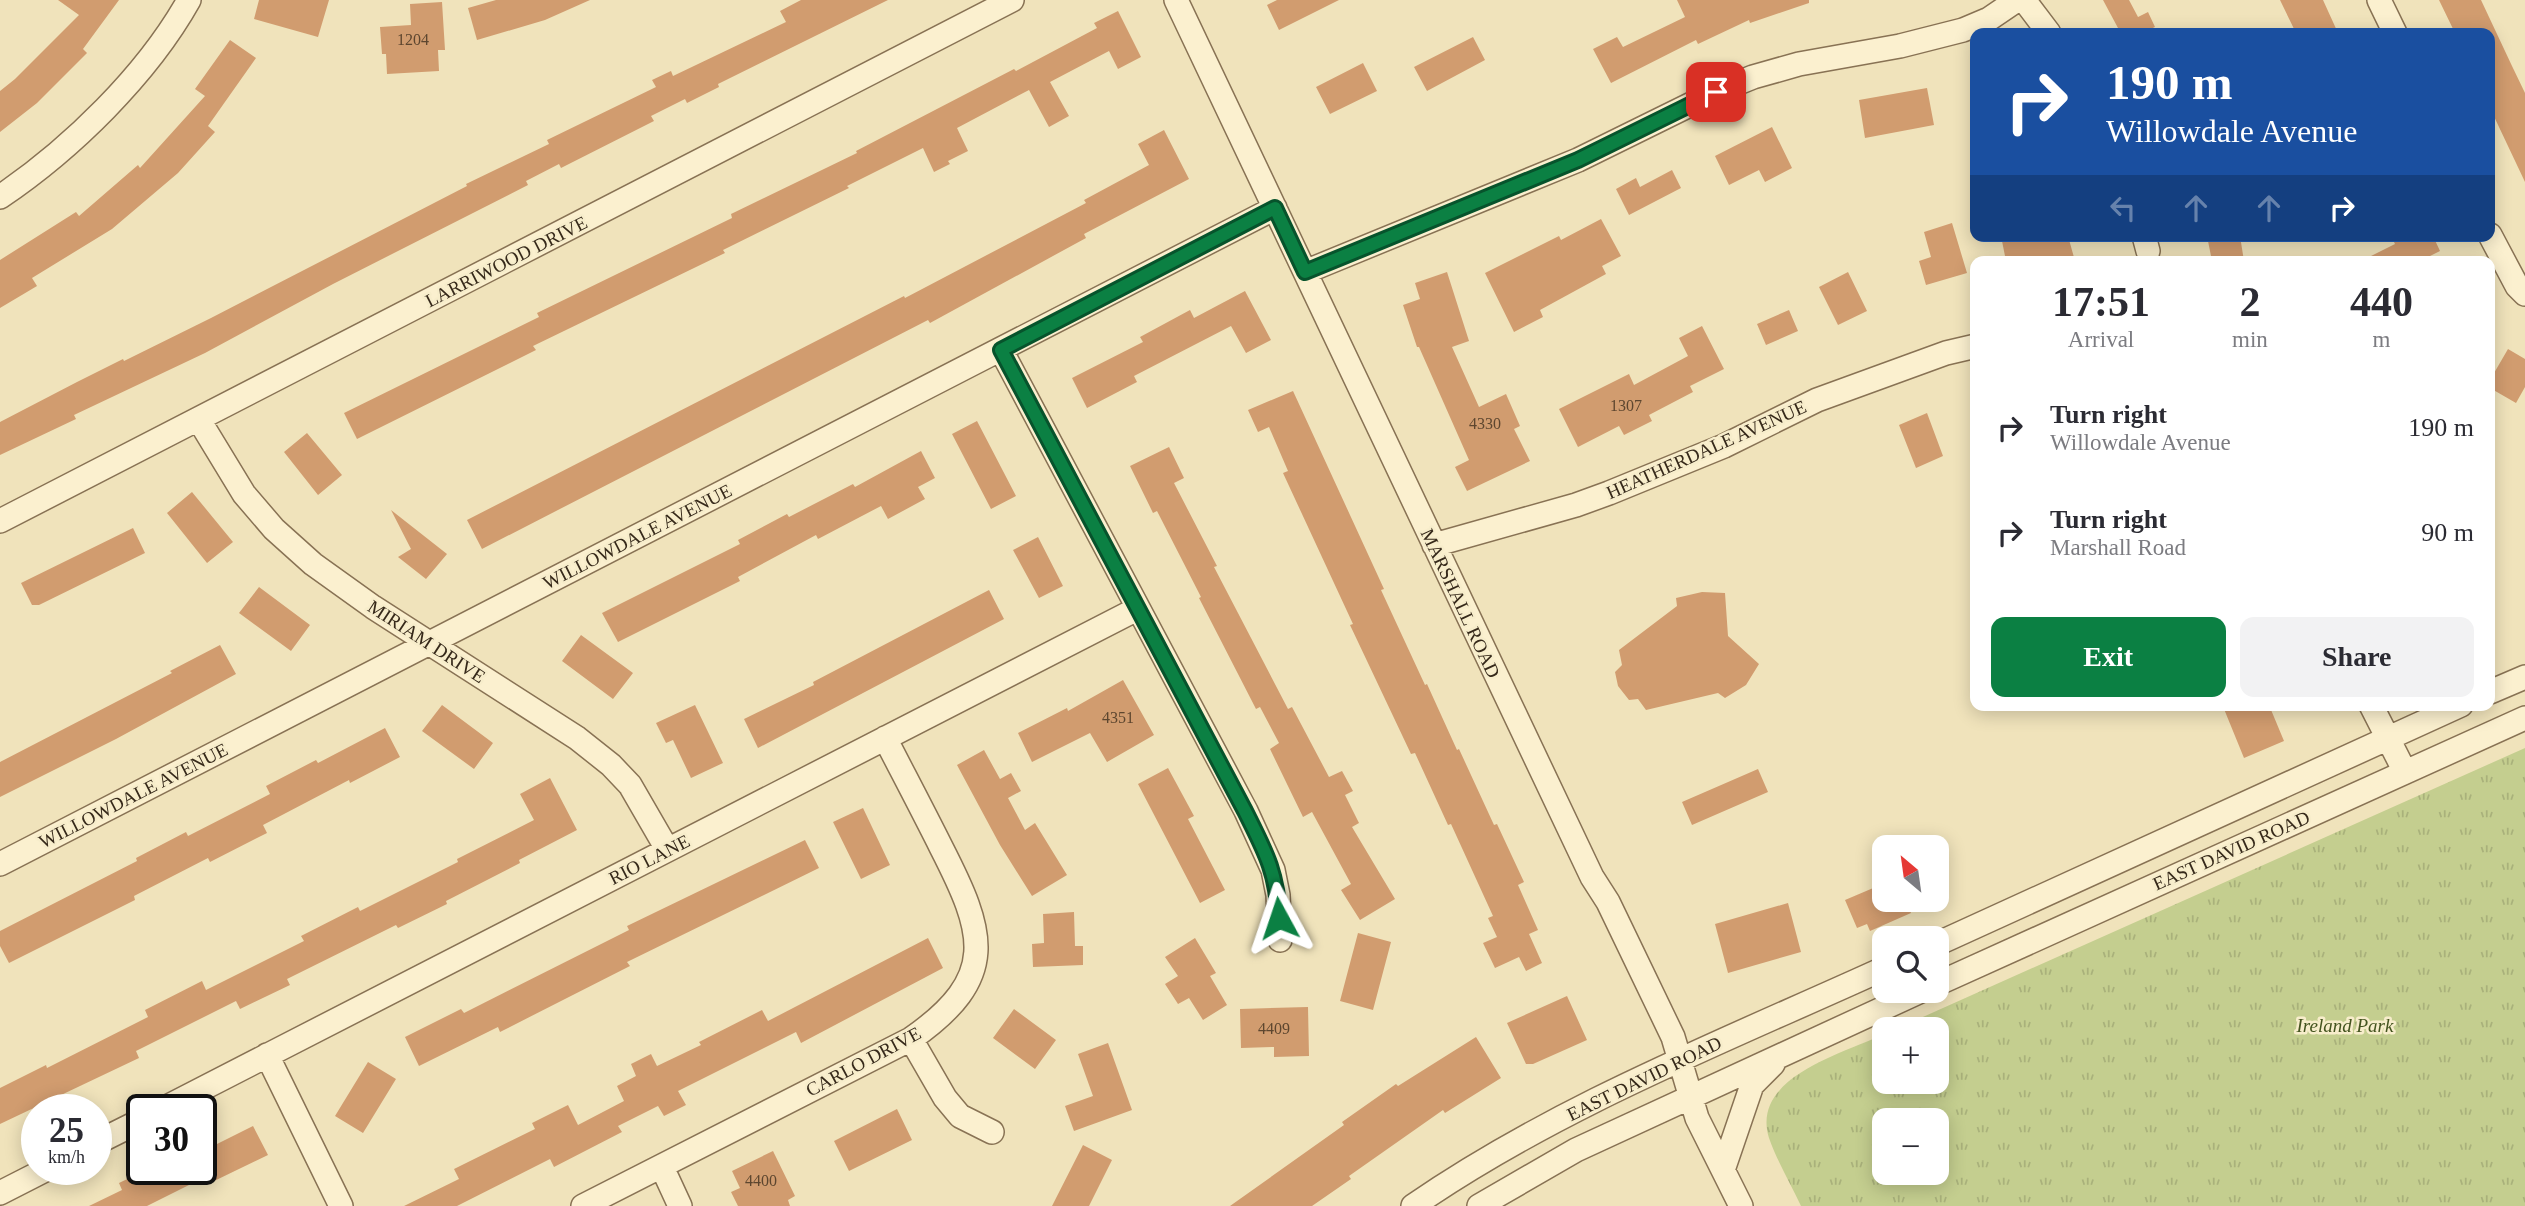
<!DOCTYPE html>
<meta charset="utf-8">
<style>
body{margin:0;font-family:Georgia,serif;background:#f2f2f3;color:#2b2b33;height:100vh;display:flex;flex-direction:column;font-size:26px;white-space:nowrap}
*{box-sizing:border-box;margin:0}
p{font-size:23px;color:#7c7c81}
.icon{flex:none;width:38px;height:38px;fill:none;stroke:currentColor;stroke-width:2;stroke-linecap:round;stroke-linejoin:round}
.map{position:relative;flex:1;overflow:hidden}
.panel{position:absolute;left:1970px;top:256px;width:525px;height:455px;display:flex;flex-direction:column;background:#fff;border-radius:14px;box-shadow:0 4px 18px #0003}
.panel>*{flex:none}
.top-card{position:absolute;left:1970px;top:28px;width:525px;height:214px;border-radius:14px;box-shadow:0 4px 18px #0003;background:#1a4fa0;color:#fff;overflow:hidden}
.needle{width:46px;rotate:331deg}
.fabs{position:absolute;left:1872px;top:835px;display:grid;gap:14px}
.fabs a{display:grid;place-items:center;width:77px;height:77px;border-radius:14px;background:#fff;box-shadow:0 4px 18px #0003;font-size:35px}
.speed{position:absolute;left:21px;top:1094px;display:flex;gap:14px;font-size:35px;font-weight:700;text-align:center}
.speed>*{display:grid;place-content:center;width:91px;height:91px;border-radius:50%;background:#fff;box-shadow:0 4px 18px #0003;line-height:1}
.speed small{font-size:18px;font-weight:400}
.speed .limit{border:4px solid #111;border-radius:10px;background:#fff;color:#111}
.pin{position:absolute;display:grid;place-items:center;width:60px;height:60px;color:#fff;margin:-30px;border-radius:14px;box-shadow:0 4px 10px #0006}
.me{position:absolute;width:77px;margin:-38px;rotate:355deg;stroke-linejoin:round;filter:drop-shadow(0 0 5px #0008)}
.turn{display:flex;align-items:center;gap:24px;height:147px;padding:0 21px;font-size:32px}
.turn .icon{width:91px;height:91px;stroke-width:2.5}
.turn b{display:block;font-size:49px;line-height:60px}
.lanes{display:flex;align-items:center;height:66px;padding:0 21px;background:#0003;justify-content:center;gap:35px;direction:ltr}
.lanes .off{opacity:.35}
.eta{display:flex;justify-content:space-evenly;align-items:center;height:119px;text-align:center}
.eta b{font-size:42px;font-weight:800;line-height:49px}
.action{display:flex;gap:14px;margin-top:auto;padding:14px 21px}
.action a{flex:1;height:80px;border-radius:14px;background:#0b8043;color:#fff;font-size:28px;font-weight:800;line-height:80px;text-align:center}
.action a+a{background:#f2f2f3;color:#2b2b33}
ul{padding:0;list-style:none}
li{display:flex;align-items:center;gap:21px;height:105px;padding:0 21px}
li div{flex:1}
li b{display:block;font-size:26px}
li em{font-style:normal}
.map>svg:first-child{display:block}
.park{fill:url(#park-tufts);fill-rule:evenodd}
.building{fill:#d19c6f}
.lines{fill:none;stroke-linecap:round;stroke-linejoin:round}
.minor-casing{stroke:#887254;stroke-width:26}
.minor{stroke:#fbf0cf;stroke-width:23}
.route-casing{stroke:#07532c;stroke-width:18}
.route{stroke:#0b8043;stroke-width:12}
.labels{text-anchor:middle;stroke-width:5;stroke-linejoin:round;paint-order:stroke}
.number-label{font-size:16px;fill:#5d462f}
.street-label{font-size:19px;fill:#36291a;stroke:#f7edcb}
.park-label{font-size:19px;font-style:italic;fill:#44541f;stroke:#f7edcb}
</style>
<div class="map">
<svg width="2525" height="1206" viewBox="0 0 2525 1206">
<defs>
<pattern id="park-tufts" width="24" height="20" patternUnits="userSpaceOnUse" patternTransform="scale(1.75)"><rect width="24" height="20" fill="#c4ce8f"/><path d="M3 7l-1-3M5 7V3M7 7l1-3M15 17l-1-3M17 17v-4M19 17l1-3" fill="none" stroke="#a9b17b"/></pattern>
</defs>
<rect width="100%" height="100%" fill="#f0e3bb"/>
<path class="park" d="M 2525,748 L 2525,1206 L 1801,1206 C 1791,1184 1777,1161 1769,1138 C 1750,1077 1844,1053 1885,1034 L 1885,1082 L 1937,1082 L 1937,1029 L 1896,1029 ZM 1937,1120 L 1937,1172 L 1885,1172 L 1885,1120 Z"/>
<path class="building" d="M 58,0 L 119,0 L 83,49 L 87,53 L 37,103 L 0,132 L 0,91 L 15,79 L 79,15 Z
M 259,0 L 329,0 L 318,37 L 254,19 Z
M 496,0 L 590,0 L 545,20 L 477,40 L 468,8 Z
M 801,0 L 888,0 L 718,84 L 719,87 L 687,103 L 685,99 L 651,116 L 654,121 L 561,168 L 559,164 L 526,181 L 528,185 L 333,284 L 205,353 L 74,415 L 76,419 L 0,455 L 0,422 L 77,382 L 123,359 L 124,361 L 211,318 L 467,186 L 466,184 L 549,144 L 547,140 L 656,87 L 652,80 L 671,71 L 673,76 L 786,22 L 780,11 Z
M 1277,0 L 1339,0 L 1279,30 L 1267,5 Z
M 1677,0 L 1809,0 L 1809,3 L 1750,23 L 1749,20 L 1698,44 L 1696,40 L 1611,83 L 1593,49 L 1617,37 L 1623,47 L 1685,17 Z
M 2103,0 L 2129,0 L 2138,17 L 2148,12 L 2155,27 L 2142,33 L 2108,33 L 2118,28 Z
M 2280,0 L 2323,0 L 2338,33 L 2296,33 Z
M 2439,0 L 2481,0 L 2512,66 L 2525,93 L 2525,182 L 2490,108 L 2490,33 L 2455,33 Z
M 442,2 L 445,50 L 438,50 L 439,71 L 387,74 L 386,54 L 382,54 L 380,27 L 411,25 L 410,4 Z
M 1118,11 L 1141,57 L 1118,69 L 1109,51 L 1050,82 L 1069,116 L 1049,127 L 1029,90 L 957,128 L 968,151 L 948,161 L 950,164 L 934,172 L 923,148 L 847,186 L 849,188 L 723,250 L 725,253 L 533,346 L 536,350 L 357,439 L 344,413 L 539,317 L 537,313 L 732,218 L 731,214 L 857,153 L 856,151 L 1014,69 L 1016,71 L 1097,28 L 1094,23 Z
M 1473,37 L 1485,60 L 1427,91 L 1414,67 Z
M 230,40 L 256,58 L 208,126 L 215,132 L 178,173 L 112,229 L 32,278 L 37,286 L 0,308 L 0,260 L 76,212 L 79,216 L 138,165 L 140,168 L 205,96 L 195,89 Z
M 1363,63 L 1377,91 L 1330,114 L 1316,87 Z
M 1927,88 L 1934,125 L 1865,138 L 1859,100 Z
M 1772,127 L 1792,168 L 1765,182 L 1759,170 L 1729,185 L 1715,156 Z
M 1164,130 L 1189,179 L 1084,234 L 1086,238 L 930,323 L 928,320 L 482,549 L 467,520 L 904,296 L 905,298 L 1086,203 L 1084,200 L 1149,165 L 1138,144 Z
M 1672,170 L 1681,188 L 1629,215 L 1616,189 L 1636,178 L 1640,187 Z
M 1601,219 L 1621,256 L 1602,266 L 1606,274 L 1540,310 L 1543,317 L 1514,332 L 1485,273 L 1559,236 L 1561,240 Z
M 1952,223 L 1967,273 L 1926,285 L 1919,261 L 1931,257 L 1924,232 Z
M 2001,236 L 2068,236 L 2075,261 L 2006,261 Z
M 2207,236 L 2240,236 L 2244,261 L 2212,261 Z
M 2391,236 L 2433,236 L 2440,251 L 2420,261 L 2361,261 L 2395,244 Z
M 1447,272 L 1469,341 L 1452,347 L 1479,407 L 1506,394 L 1520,426 L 1514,429 L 1530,461 L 1467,491 L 1455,467 L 1469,460 L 1419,347 L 1417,347 L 1403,305 L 1420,299 L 1415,283 Z
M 1848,272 L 1867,311 L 1838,325 L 1819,287 Z
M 1245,291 L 1271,340 L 1246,353 L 1231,326 L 1134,376 L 1137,382 L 1087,408 L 1072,378 L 1143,342 L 1140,337 L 1190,310 L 1194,318 Z
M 1789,310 L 1798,331 L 1766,345 L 1757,324 Z
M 1702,326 L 1724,369 L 1690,386 L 1693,392 L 1649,415 L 1652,421 L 1624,435 L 1619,426 L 1578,447 L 1559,409 L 1629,374 L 1634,385 L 1688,356 L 1679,338 Z
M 2508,349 L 2525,359 L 2525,387 L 2516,403 L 2490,388 L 2490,380 Z
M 1293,391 L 1384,589 L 1381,590 L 1425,685 L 1427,684 L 1457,750 L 1459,749 L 1494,825 L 1497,824 L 1524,882 L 1518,885 L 1538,930 L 1529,934 L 1542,963 L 1526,971 L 1519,957 L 1495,968 L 1483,943 L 1497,937 L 1488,918 L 1493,916 L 1451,824 L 1448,825 L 1415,753 L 1411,754 L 1350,625 L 1353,624 L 1283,473 L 1288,471 L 1269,427 L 1258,432 L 1248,410 Z
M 1927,413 L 1943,456 L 1916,468 L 1899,425 Z
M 977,421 L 1016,496 L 991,509 L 952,434 Z
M 307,433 L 342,475 L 318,495 L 284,452 Z
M 1169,447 L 1184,478 L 1174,483 L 1217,566 L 1214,567 L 1288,709 L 1292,707 L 1329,777 L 1342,771 L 1353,791 L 1345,795 L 1359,823 L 1352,827 L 1395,899 L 1360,920 L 1341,890 L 1351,884 L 1312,812 L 1303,817 L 1270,749 L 1279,743 L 1260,707 L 1256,709 L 1199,598 L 1201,597 L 1157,511 L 1153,513 L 1130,466 Z
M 921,451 L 935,478 L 918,487 L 925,499 L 888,519 L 881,506 L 818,539 L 816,535 L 738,577 L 740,581 L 618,642 L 602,613 L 740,544 L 738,540 L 787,514 L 789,517 L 853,484 L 855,487 Z
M 192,492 L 233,542 L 207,563 L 167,513 Z
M 391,510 L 447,554 L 426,579 L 398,557 L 411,549 Z
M 133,528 L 145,553 L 39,605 L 32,605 L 21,583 Z
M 1038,537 L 1063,586 L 1039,598 L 1013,550 Z
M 259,587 L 310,625 L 291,651 L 239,613 Z
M 989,590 L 1004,619 L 758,748 L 744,719 L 814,685 L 813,682 Z
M 1702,592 L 1725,593 L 1728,636 L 1759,664 L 1746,685 L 1725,698 L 1718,693 L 1646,710 L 1638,699 L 1629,700 L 1618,686 L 1615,672 L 1622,665 L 1619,650 L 1677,606 L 1676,598 Z
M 581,635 L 633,673 L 613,699 L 562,661 Z
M 220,645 L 236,674 L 116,739 L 0,797 L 0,762 L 172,673 L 170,671 Z
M 1123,680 L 1154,735 L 1107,762 L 1090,733 L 1032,762 L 1018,733 L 1067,708 L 1068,711 Z
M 442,705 L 493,743 L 474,769 L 422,731 Z
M 695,705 L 723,763 L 691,778 L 673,740 L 666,743 L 656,723 Z
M 2234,705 L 2269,705 L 2284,741 L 2244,758 L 2224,709 Z
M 385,728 L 400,757 L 350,783 L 349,780 L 263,825 L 267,833 L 210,862 L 208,858 L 134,896 L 135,900 L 9,963 L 0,946 L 0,931 L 137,861 L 136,858 L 186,832 L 188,836 L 270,794 L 266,786 L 316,760 L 318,763 Z
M 984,750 L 1000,779 L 1011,773 L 1021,791 L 1008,798 L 1025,830 L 1035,823 L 1067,875 L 1032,896 L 1000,845 L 957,765 Z
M 1168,768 L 1194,816 L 1188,819 L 1225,890 L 1200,903 L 1138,784 Z
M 1758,769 L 1768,792 L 1692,825 L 1682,802 Z
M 550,778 L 577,830 L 519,860 L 520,863 L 446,901 L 447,904 L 398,928 L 396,925 L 287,979 L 290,985 L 240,1009 L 236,1001 L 136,1051 L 139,1058 L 0,1124 L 0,1088 L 46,1065 L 47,1068 L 148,1017 L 145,1010 L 202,981 L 206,990 L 304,941 L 301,936 L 358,907 L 360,911 L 458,862 L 457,859 L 534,820 L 520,794 Z
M 863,808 L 890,865 L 861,879 L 833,822 Z
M 805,840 L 819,868 L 627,962 L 630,966 L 500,1032 L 498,1027 L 419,1066 L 405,1037 L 461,1009 L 464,1013 L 629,930 L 627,926 Z
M 1885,883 L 1885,900 L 1906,900 L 1911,913 L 1870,931 L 1867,924 L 1857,928 L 1845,900 Z
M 1788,903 L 1801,952 L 1728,973 L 1715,924 Z
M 1074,912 L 1075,946 L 1083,946 L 1083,965 L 1033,967 L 1032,944 L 1044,943 L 1043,914 Z
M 1358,933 L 1391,942 L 1373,1010 L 1340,1001 Z
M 928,938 L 943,968 L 801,1043 L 796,1032 L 678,1091 L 686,1105 L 664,1116 L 658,1106 L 618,1126 L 622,1132 L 554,1167 L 550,1159 L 457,1206 L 404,1206 L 459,1179 L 454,1169 L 535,1129 L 532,1123 L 568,1105 L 578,1125 L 624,1101 L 617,1086 L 636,1076 L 631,1064 L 651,1054 L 657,1066 L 701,1045 L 699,1042 L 762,1010 L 768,1021 Z
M 1195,938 L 1216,973 L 1210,976 L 1227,1005 L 1203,1020 L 1189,998 L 1178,1004 L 1165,984 L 1178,976 L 1165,957 Z
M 1567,996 L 1587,1040 L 1533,1064 L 1526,1064 L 1507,1023 Z
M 1308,1007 L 1309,1056 L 1274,1057 L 1274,1047 L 1241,1048 L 1240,1009 Z
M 1014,1009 L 1056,1040 L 1035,1069 L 993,1038 Z
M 1476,1037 L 1501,1078 L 1445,1113 L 1443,1110 L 1349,1176 L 1351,1179 L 1312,1206 L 1230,1206 L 1344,1125 L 1342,1122 L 1396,1084 L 1398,1086 Z
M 1108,1043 L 1132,1110 L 1074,1131 L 1065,1106 L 1093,1096 L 1078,1054 Z
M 368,1062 L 396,1079 L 363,1133 L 335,1116 Z
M 897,1109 L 912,1140 L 849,1171 L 834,1141 Z
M 253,1126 L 268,1155 L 210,1183 L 207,1176 L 147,1206 L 89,1206 L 122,1190 L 119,1183 L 148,1169 L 201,1169 L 201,1152 Z
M 1083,1145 L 1112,1160 L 1089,1206 L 1052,1206 Z
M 773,1151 L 795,1196 L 788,1200 L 790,1206 L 738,1206 L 731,1192 L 740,1188 L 732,1171 Z"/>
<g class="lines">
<defs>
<path id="minor" d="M 1176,0 L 1592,877 L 1608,902 L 1673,1037 L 1697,1118 L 1741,1206
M 2024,0 L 2049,33
M 2379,0 L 2395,33
M 0,197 C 71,149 147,75 189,0
M 2490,235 L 2517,286 L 2525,294
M 2144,236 L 2148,251
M 1305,272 L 1578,160 L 1716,92 L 1753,77 L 1799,64 L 1900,46 L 1963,30 L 1989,19 L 2017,0
M 1001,350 L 1246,811 L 1273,870 L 1278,895 L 1280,940
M 199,420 L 244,494 L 274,529 L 313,564 L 373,607 L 577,738 L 611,765 L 630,785 L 667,849
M 0,521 L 1012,0
M 1434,545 L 1576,505 L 1609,493 L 1724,446 L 1817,400 L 1946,353 L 1976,346
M 2490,692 L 2525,677
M 2371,705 L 2405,772
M 0,864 L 1275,208
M 1937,944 L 2461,705
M 1937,984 L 2525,718
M 911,1039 L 945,1098 L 960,1116 L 992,1132
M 267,1055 L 341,1206
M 161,1110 L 1137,609
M 96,1143 L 142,1120
M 662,1167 L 680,1206
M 1723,1170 L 1752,1085 L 1773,1064
M 0,1193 L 47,1169
M 583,1206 L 911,1039 C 1000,977 985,933 941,847 C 923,811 904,775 885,738
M 1413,1206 C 1558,1106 1725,1041 1885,968
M 1479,1206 L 1576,1150 L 1923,990"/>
</defs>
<use href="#minor" class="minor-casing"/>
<use href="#minor" class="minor"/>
</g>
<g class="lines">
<defs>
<path id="route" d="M 1279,918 C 1277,872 1265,851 1245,811 L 1001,350 L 1275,208 L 1305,272 L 1578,160 L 1716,92"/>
</defs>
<use href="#route" class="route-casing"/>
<use href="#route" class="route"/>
</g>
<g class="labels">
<g class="number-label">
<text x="413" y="45">1204</text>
<text x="1626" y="411">1307</text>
<text x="1485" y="429">4330</text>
<text x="1118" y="723">4351</text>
<text x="1274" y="1034">4409</text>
<text x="761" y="1186">4400</text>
</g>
<g class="street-label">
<text transform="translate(506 261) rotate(-27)" y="7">LARRIWOOD DRIVE</text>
<text transform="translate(1706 449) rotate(-24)" y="7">HEATHERDALE AVENUE</text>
<text transform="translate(637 536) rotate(-27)" y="7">WILLOWDALE AVENUE</text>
<text transform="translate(1461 603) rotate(65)" y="7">MARSHALL ROAD</text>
<text transform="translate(427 641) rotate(33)" y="7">MIRIAM DRIVE</text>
<text transform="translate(133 795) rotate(-27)" y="7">WILLOWDALE AVENUE</text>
<text transform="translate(2231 850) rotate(-24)" y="7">EAST DAVID ROAD</text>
<text transform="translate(649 859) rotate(-27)" y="7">RIO LANE</text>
<text transform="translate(863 1061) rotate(-28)" y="7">CARLO DRIVE</text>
<text transform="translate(1644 1078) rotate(-26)" y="7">EAST DAVID ROAD</text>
</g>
<g class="park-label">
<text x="2345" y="1032">Ireland Park</text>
</g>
</g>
</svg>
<div class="fabs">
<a><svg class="needle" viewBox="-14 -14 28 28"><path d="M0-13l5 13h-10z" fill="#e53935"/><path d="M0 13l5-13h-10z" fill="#7c7c81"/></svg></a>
<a><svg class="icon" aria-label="search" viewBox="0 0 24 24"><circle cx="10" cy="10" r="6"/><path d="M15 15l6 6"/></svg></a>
<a>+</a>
<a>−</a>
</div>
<div class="speed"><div>25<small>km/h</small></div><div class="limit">30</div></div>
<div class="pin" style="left:1716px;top:92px;background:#d93025"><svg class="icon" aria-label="arrive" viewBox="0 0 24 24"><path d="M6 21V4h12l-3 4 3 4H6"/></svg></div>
<svg class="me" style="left:1279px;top:918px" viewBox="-20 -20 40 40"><path d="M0-17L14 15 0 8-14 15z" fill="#0b8043" stroke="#fff" stroke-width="4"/></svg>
<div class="top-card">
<div class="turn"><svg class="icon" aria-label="right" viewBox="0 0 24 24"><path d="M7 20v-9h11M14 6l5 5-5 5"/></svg><div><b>190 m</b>Willowdale Avenue</div></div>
<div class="lanes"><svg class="icon off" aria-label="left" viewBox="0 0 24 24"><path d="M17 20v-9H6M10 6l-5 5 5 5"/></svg><svg class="icon off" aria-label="ahead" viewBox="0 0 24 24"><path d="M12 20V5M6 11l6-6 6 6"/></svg><svg class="icon off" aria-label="ahead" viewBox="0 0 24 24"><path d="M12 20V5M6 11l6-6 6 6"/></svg><svg class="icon" aria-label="right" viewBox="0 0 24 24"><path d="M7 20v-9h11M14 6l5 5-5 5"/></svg></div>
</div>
<section class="panel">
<div class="eta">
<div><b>17:51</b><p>Arrival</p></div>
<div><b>2</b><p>min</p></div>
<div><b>440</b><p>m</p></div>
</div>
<ul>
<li><svg class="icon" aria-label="right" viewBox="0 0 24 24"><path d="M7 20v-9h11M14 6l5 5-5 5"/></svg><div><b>Turn right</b><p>Willowdale Avenue</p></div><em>190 m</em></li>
<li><svg class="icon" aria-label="right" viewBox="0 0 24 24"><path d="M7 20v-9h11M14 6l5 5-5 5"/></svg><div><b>Turn right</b><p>Marshall Road</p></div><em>90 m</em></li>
</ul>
<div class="action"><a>Exit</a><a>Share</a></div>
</section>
</div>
